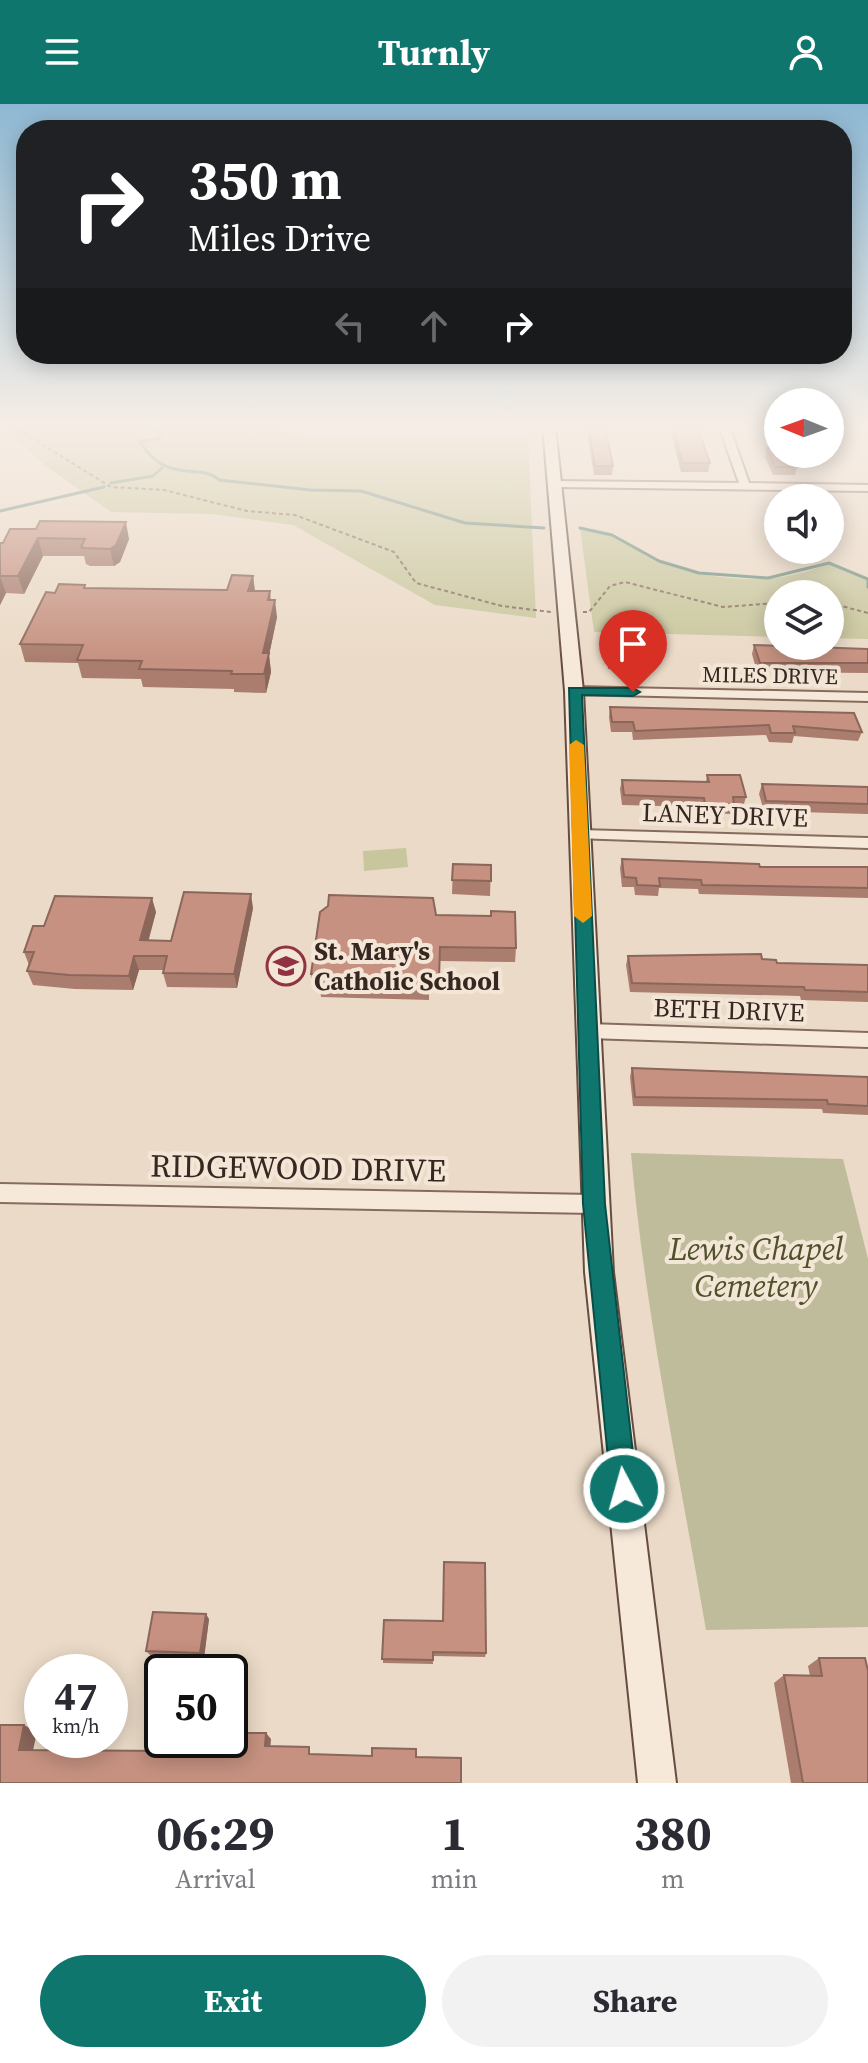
<!DOCTYPE html>
<style>
body{margin:0;font-family:"Source Serif 4",serif;background:#f2f2f3;color:#2b2b33;height:100vh;display:flex;flex-direction:column;font-size:30px;white-space:nowrap}
*{box-sizing:border-box;margin:0}
p{font-size:26px;color:#7c7c81}
.icon{flex:none;width:44px;height:44px;fill:none;stroke:currentColor;stroke-width:2;stroke-linecap:round;stroke-linejoin:round}
.map{position:relative;height:1679px;overflow:hidden}
.drawer{display:flex;flex-direction:column;background:#fff;flex:1}
.drawer>*{flex:none}
.banner{position:absolute;left:16px;top:16px;width:836px;height:244px;border-radius:32px;box-shadow:0 4px 20px #0003;background:#202124;color:#fff;overflow:hidden}
.needle{width:52px;rotate:271deg}
.tools{position:absolute;left:764px;top:284px;display:grid;gap:16px}
.tools a{display:grid;place-items:center;width:80px;height:80px;border-radius:50%;background:#fff;box-shadow:0 4px 20px #0003;font-size:40px}
.speed{position:absolute;left:24px;top:1550px;display:flex;gap:16px;font-size:40px;font-weight:700;text-align:center}
.speed>*{display:grid;place-content:center;width:104px;height:104px;border-radius:50%;background:#fff;box-shadow:0 4px 20px #0003;line-height:1}
.speed small{font-size:20px;font-weight:400}
.speed .limit{border:4px solid #111;border-radius:12px;background:#fff;color:#111}
.pin{position:absolute;display:grid;place-items:center;width:68px;height:68px;color:#fff;margin:-82px -34px;border-radius:50% 50% 50% 0;rotate:-45deg;box-shadow:0 0 8px #0007}
.pin .icon{rotate:45deg}
.me{position:absolute;width:88px;margin:-44px;rotate:354deg;stroke-linejoin:round;filter:drop-shadow(0 0 6px #0008)}
.turn{display:flex;align-items:center;gap:28px;height:168px;padding:0 40px;font-size:36px}
.turn .icon{width:104px;height:104px;stroke-width:2.5}
.turn b{display:block;font-size:56px;line-height:68px}
.lanes{display:flex;align-items:center;height:76px;padding:0 40px;background:#0003;justify-content:center;gap:40px;direction:ltr}
.lanes .off{opacity:.35}
.eta{display:flex;justify-content:space-evenly;align-items:center;height:136px;text-align:center}
.eta b{font-size:48px;font-weight:700;line-height:56px}
.button{display:flex;gap:16px;margin-top:auto;padding:16px 40px}
.button a{flex:1;height:92px;border-radius:48px;background:#0f766e;color:#fff;font-size:32px;font-weight:700;line-height:92px;text-align:center}
.button a+a{background:#f2f2f3;color:#2b2b33}
header{display:flex;justify-content:space-between;align-items:center;height:104px;padding:0 40px;background:#0f766e;color:#fff;font-size:36px;font-weight:700}
.map>svg:first-child{display:block}
.green{fill:#c8c69c}
.cemetery{fill:#bebc9a}
.lines{fill:none;stroke-linecap:round;stroke-linejoin:round}
.stream{stroke:#6f8d80;stroke-width:3}
.minor-casing{stroke:#856c5e;stroke-width:4}
.secondary-casing{stroke:#674d41;stroke-width:4}
.path{stroke:#856c5e;stroke-width:2;stroke-dasharray:4 3;stroke-linecap:butt}
.minor{fill:#f6e9da;fill-rule:evenodd}
.secondary{fill:#f6e9da;fill-rule:evenodd}
.wall{fill:#aa7d6e}
.shaded-wall{fill:#8b665a}
.building{fill:#c69180;stroke:#8b665a;stroke-width:2}
.route{fill:#0f766e;stroke:#0a4d48;stroke-width:2}
.slow{fill:#f59e0b}
.labels{text-anchor:middle;stroke-width:8;stroke-linejoin:round;paint-order:stroke}
.far-street-label{font-size:22px;fill:#372720;stroke:#f3e6d6}
.street-label{font-size:26px;fill:#372720;stroke:#f3e6d6}
.poi-label{font-size:26px;font-weight:bold;fill:#372720;stroke:#f3e6d6;text-anchor:start}
.near-street-label{font-size:32px;fill:#372720;stroke:#f3e6d6}
.near-park-label{font-size:32px;font-style:italic;fill:#4e5129;stroke:#f3e6d6}
</style>
<header><svg class="icon" aria-label="menu" viewBox="0 0 24 24"><path d="M4 6h16M4 12h16M4 18h16"/></svg>Turnly<svg class="icon" aria-label="person" viewBox="0 0 24 24"><circle cx="12" cy="8" r="4"/><path d="M4 21q1-7 8-7t8 7"/></svg></header>
<div class="map">
<svg width="868" height="1679" viewBox="0 0 868 1679">
<rect width="100%" height="100%" fill="#ebdac7"/>
<path class="green" d="M 1,322 L 270,322 L 304,332 L 528,334 L 536,514 L 435,501 L 293,421 L 211,410 L 111,408 L 46,362 Z
M 580,424 C 613,425 631,445 659,457 C 709,478 780,483 829,459 L 868,475 L 868,535 L 830,534 L 830,490 L 778,490 L 778,533 L 594,528 Z
M 406,744 L 408,763 L 364,767 L 363,747 Z"/>
<path class="cemetery" d="M 631,1049 L 843,1055 L 868,1155 L 868,1523 L 706,1526 C 679,1368 645,1209 631,1049 Z"/>
<g class="lines">
<path class="stream" d="M 146,322 L 161,329 L 159,334 L 140,338 C 167,382 201,358 219,376 L 311,386 L 361,387 L 465,419 L 544,424
M 111,379 L 153,372 L 162,364
M 0,407 L 104,383
M 580,424 L 612,431 L 659,457 L 699,469 L 768,474 L 829,459 L 868,475 L 868,483"/>
<defs>
<path id="minor" d="M 719,322 L 729,322 L 749,379 L 868,381 L 868,387 L 556,383 L 551,380 L 556,377 L 739,379 Z
M 574,583 L 868,589 L 868,597 L 570,590 L 568,587 Z
M 580,726 L 868,734 L 868,744 L 575,734 L 573,731 L 575,728 Z
M 588,920 L 868,929 L 868,943 L 588,934 L 582,932 L 579,927 L 582,922 Z
M 0,1080 L 594,1091 L 601,1094 L 604,1100 L 601,1106 L 594,1109 L 0,1098 Z"/>
<path id="secondary" d="M 543,322 L 555,322 L 583,587 L 613,1168 L 676,1679 L 638,1679 L 585,1168 L 565,587 Z"/>
</defs>
<use href="#minor" class="minor-casing"/>
<use href="#secondary" class="secondary-casing"/>
<path class="path" d="M 12,322 L 111,383 L 164,386 L 247,407 L 295,411 L 394,448 L 416,479 L 502,502 L 551,508
M 830,499 L 868,509
M 583,508 L 589,508 L 610,482 L 625,478 L 723,503 L 778,499"/>
<use href="#minor" class="minor"/>
<use href="#secondary" class="secondary"/>
</g>
<path class="wall" d="M 586,322 L 605,322 L 613,362 L 612,371 L 594,371 Z
M 669,322 L 697,322 L 710,359 L 708,368 L 681,368 Z
M 767,344 L 797,363 L 795,371 L 773,371 L 765,353 Z
M 10,425 L 129,435 L 120,458 L 114,462 L 90,462 L 86,460 L 84,452 L 43,452 L 24,490 L 6,489 L 0,501 L 0,439 L 3,439 Z
M 253,472 L 255,487 L 270,487 L 271,496 L 277,513 L 269,551 L 271,568 L 266,589 L 234,588 L 234,585 L 143,583 L 141,575 L 82,574 L 78,559 L 25,558 L 20,540 L 86,484 L 227,486 Z
M 627,535 L 652,556 L 650,565 L 608,565 L 606,548 L 607,538 L 627,538 Z
M 754,541 L 868,545 L 868,569 L 757,568 L 752,550 Z
M 610,603 L 862,628 L 858,637 L 794,632 L 792,639 L 769,638 L 766,631 L 633,636 L 632,628 L 611,628 L 609,613 Z
M 707,671 L 746,693 L 743,703 L 734,703 L 732,710 L 703,709 L 701,703 L 622,701 L 620,685 L 622,676 L 706,678 Z
M 762,680 L 868,683 L 868,710 L 764,707 L 759,690 Z
M 622,755 L 760,763 L 868,763 L 868,794 L 699,790 L 698,785 L 659,784 L 658,792 L 635,791 L 634,783 L 622,783 L 620,764 Z
M 453,760 L 491,761 L 490,792 L 452,790 Z
M 253,804 L 237,884 L 167,883 L 163,869 L 164,866 L 139,866 L 133,886 L 75,885 L 33,881 L 27,867 L 29,861 L 24,848 L 44,822 L 156,808 L 148,836 L 171,837 Z
M 436,811 L 516,844 L 515,858 L 440,857 L 439,888 L 429,888 L 429,896 L 321,893 L 320,884 L 313,884 L 311,870 Z
M 628,852 L 762,855 L 777,859 L 868,861 L 868,898 L 801,896 L 800,892 L 630,888 L 626,861 Z
M 632,964 L 868,973 L 868,1011 L 823,1009 L 822,1005 L 633,1002 L 630,973 Z
M 209,1515 L 204,1554 L 151,1552 L 146,1547 Z
M 384,1516 L 486,1549 L 485,1553 L 433,1552 L 433,1560 L 383,1559 Z
M 819,1554 L 868,1679 L 791,1679 L 774,1579 L 784,1571 L 810,1572 L 808,1562 Z"/>
<path class="shaded-wall" d="M 126,418 L 129,435 L 120,458 L 114,462 L 110,445 Z
M 38,434 L 43,452 L 24,490 L 18,472 Z
M 0,472 L 6,489 L 0,501 Z
M 253,472 L 255,489 L 248,487 Z
M 275,496 L 277,513 L 269,551 L 271,568 L 266,589 L 263,549 Z
M 251,790 L 253,804 L 237,884 L 234,870 Z
M 152,794 L 156,808 L 145,850 L 140,836 Z
M 134,852 L 139,866 L 133,886 L 129,872 Z
M 206,1510 L 209,1515 L 204,1554 L 200,1549 Z
M 24,1621 L 37,1628 L 32,1651 L 19,1646 Z
M 266,1629 L 271,1635 L 270,1648 L 265,1642 Z"/>
<path class="building" d="M 588,322 L 605,322 L 613,362 L 595,362 Z
M 673,322 L 697,322 L 710,359 L 682,359 Z
M 767,344 L 778,344 L 778,350 L 789,350 L 797,363 L 775,363 Z
M 40,417 L 126,418 L 116,441 L 110,445 L 85,444 L 81,443 L 85,435 L 38,434 L 18,472 L 0,472 L 0,439 L 3,439 L 10,425 L 36,425 Z
M 232,471 L 253,472 L 248,487 L 270,487 L 268,496 L 275,496 L 263,549 L 269,549 L 264,570 L 231,570 L 232,567 L 139,565 L 142,557 L 77,556 L 83,541 L 20,540 L 46,488 L 55,489 L 59,480 L 85,481 L 84,484 L 227,486 Z
M 627,535 L 648,535 L 652,556 L 610,555 L 607,538 L 628,538 Z
M 754,541 L 868,545 L 868,559 L 760,559 Z
M 610,603 L 854,609 L 862,628 L 793,622 L 795,629 L 771,629 L 769,621 L 635,627 L 633,618 L 612,618 Z
M 707,671 L 740,671 L 746,693 L 733,693 L 734,700 L 705,700 L 704,694 L 624,691 L 622,676 L 709,678 Z
M 762,680 L 868,683 L 868,700 L 766,697 Z
M 622,755 L 759,760 L 760,763 L 868,763 L 868,784 L 702,781 L 701,776 L 659,774 L 660,782 L 637,781 L 636,774 L 624,773 Z
M 453,760 L 491,761 L 491,777 L 452,776 Z
M 184,788 L 251,790 L 234,870 L 163,869 L 167,852 L 134,852 L 129,872 L 69,871 L 27,867 L 34,848 L 24,848 L 33,822 L 44,822 L 55,792 L 152,794 L 140,836 L 171,837 Z
M 329,791 L 433,794 L 436,811 L 491,812 L 491,807 L 515,808 L 516,844 L 440,843 L 439,874 L 429,874 L 429,882 L 319,879 L 320,870 L 311,870 L 320,808 L 328,802 Z
M 761,850 L 762,855 L 776,856 L 777,859 L 868,861 L 868,888 L 805,886 L 804,883 L 632,879 L 628,852 Z
M 632,964 L 868,973 L 868,1002 L 828,1000 L 827,996 L 635,993 Z
M 444,1458 L 485,1459 L 486,1549 L 433,1548 L 433,1556 L 382,1555 L 384,1516 L 443,1517 Z
M 153,1508 L 206,1510 L 200,1549 L 146,1547 Z
M 819,1554 L 865,1554 L 868,1567 L 868,1679 L 803,1679 L 784,1571 L 822,1572 Z
M 0,1621 L 24,1621 L 19,1646 L 172,1647 L 173,1641 L 220,1642 L 221,1636 L 230,1636 L 230,1629 L 266,1629 L 265,1642 L 309,1643 L 309,1650 L 372,1652 L 372,1644 L 416,1645 L 416,1653 L 461,1654 L 461,1679 L 0,1679 Z"/>
<linearGradient id="sky" x2="0" y2="1"><stop stop-color="#8eb8d3"/><stop offset="0.58" stop-color="#f6eee6"/><stop offset="1" stop-color="#f6eee6" stop-opacity="0"/></linearGradient>
<rect width="868" height="557" fill="url(#sky)"/>
<path class="route" d="M 569,584 L 633,584 L 640,588 L 633,592 L 582,591 L 605,1100 L 637,1385 L 633,1394 L 624,1398 L 615,1394 L 611,1385 L 583,1100 Z"/>
<path class="slow" d="M 576,636 L 584,641 L 592,812 L 583,819 L 574,812 L 569,641 Z"/>
<defs>
<symbol id="school-ring" viewBox="-11 -11 22 22"><circle r="9.5" fill="#f3e6d6" stroke="#8f3343" stroke-width="1.5"/><path d="M0-5L7-2L0 1L-7-2ZM-4 1L0 2.5L4 1V4Q0 6-4 4Z" fill="#8f3343"/></symbol>
</defs>
<g fill-rule="evenodd">
<use href="#school-ring" x="264" y="840" width="44" height="44"/>
</g>
<g class="labels">
<g class="far-street-label">
<text transform="translate(770 571) rotate(1)" y="8">MILES DRIVE</text>
</g>
<g class="street-label">
<text transform="translate(725 711) rotate(2)" y="9">LANEY DRIVE</text>
<text transform="translate(729 906) rotate(2)" y="9">BETH DRIVE</text>
</g>
<g class="poi-label">
<text x="314" y="856">St. Mary's<tspan x="314" dy="30">Catholic School</tspan></text>
</g>
<g class="near-street-label">
<text transform="translate(298 1064) rotate(1)" y="11">RIDGEWOOD DRIVE</text>
</g>
<g class="near-park-label">
<text x="756" y="1156">Lewis Chapel<tspan x="756" dy="37">Cemetery</tspan></text>
</g>
</g>
</svg>
<div class="tools">
<a><svg class="needle" viewBox="-14 -14 28 28"><path d="M0-13l5 13h-10z" fill="#e53935"/><path d="M0 13l5-13h-10z" fill="#7c7c81"/></svg></a>
<a><svg class="icon" aria-label="sound" viewBox="0 0 24 24"><path d="M4 9h4l5-4v14l-5-4H4zM17 9q2 3 0 6"/></svg></a>
<a><svg class="icon" aria-label="layers" viewBox="0 0 24 24"><path d="M12 4l9 5-9 5-9-5zM3 14l9 5 9-5"/></svg></a>
</div>
<div class="speed"><div>47<small>km/h</small></div><div class="limit">50</div></div>
<div class="pin" style="left:633px;top:588px;background:#d93025"><svg class="icon" aria-label="arrive" viewBox="0 0 24 24"><path d="M6 21V4h12l-3 4 3 4H6"/></svg></div>
<svg class="me" style="left:624px;top:1385px" viewBox="-20 -20 40 40"><circle r="17" fill="#0f766e" stroke="#fff" stroke-width="3"/><path d="M0-11L8 9 0 5-8 9z" fill="#fff"/></svg>
<div class="banner">
<div class="turn"><svg class="icon" aria-label="right" viewBox="0 0 24 24"><path d="M7 20v-9h11M14 6l5 5-5 5"/></svg><div><b>350 m</b>Miles Drive</div></div>
<div class="lanes"><svg class="icon off" aria-label="left" viewBox="0 0 24 24"><path d="M17 20v-9H6M10 6l-5 5 5 5"/></svg><svg class="icon off" aria-label="ahead" viewBox="0 0 24 24"><path d="M12 20V5M6 11l6-6 6 6"/></svg><svg class="icon" aria-label="right" viewBox="0 0 24 24"><path d="M7 20v-9h11M14 6l5 5-5 5"/></svg></div>
</div>
</div>
<section class="drawer">
<div class="eta">
<div><b>06:29</b><p>Arrival</p></div>
<div><b>1</b><p>min</p></div>
<div><b>380</b><p>m</p></div>
</div>
<div class="button"><a>Exit</a><a>Share</a></div>
</section>
